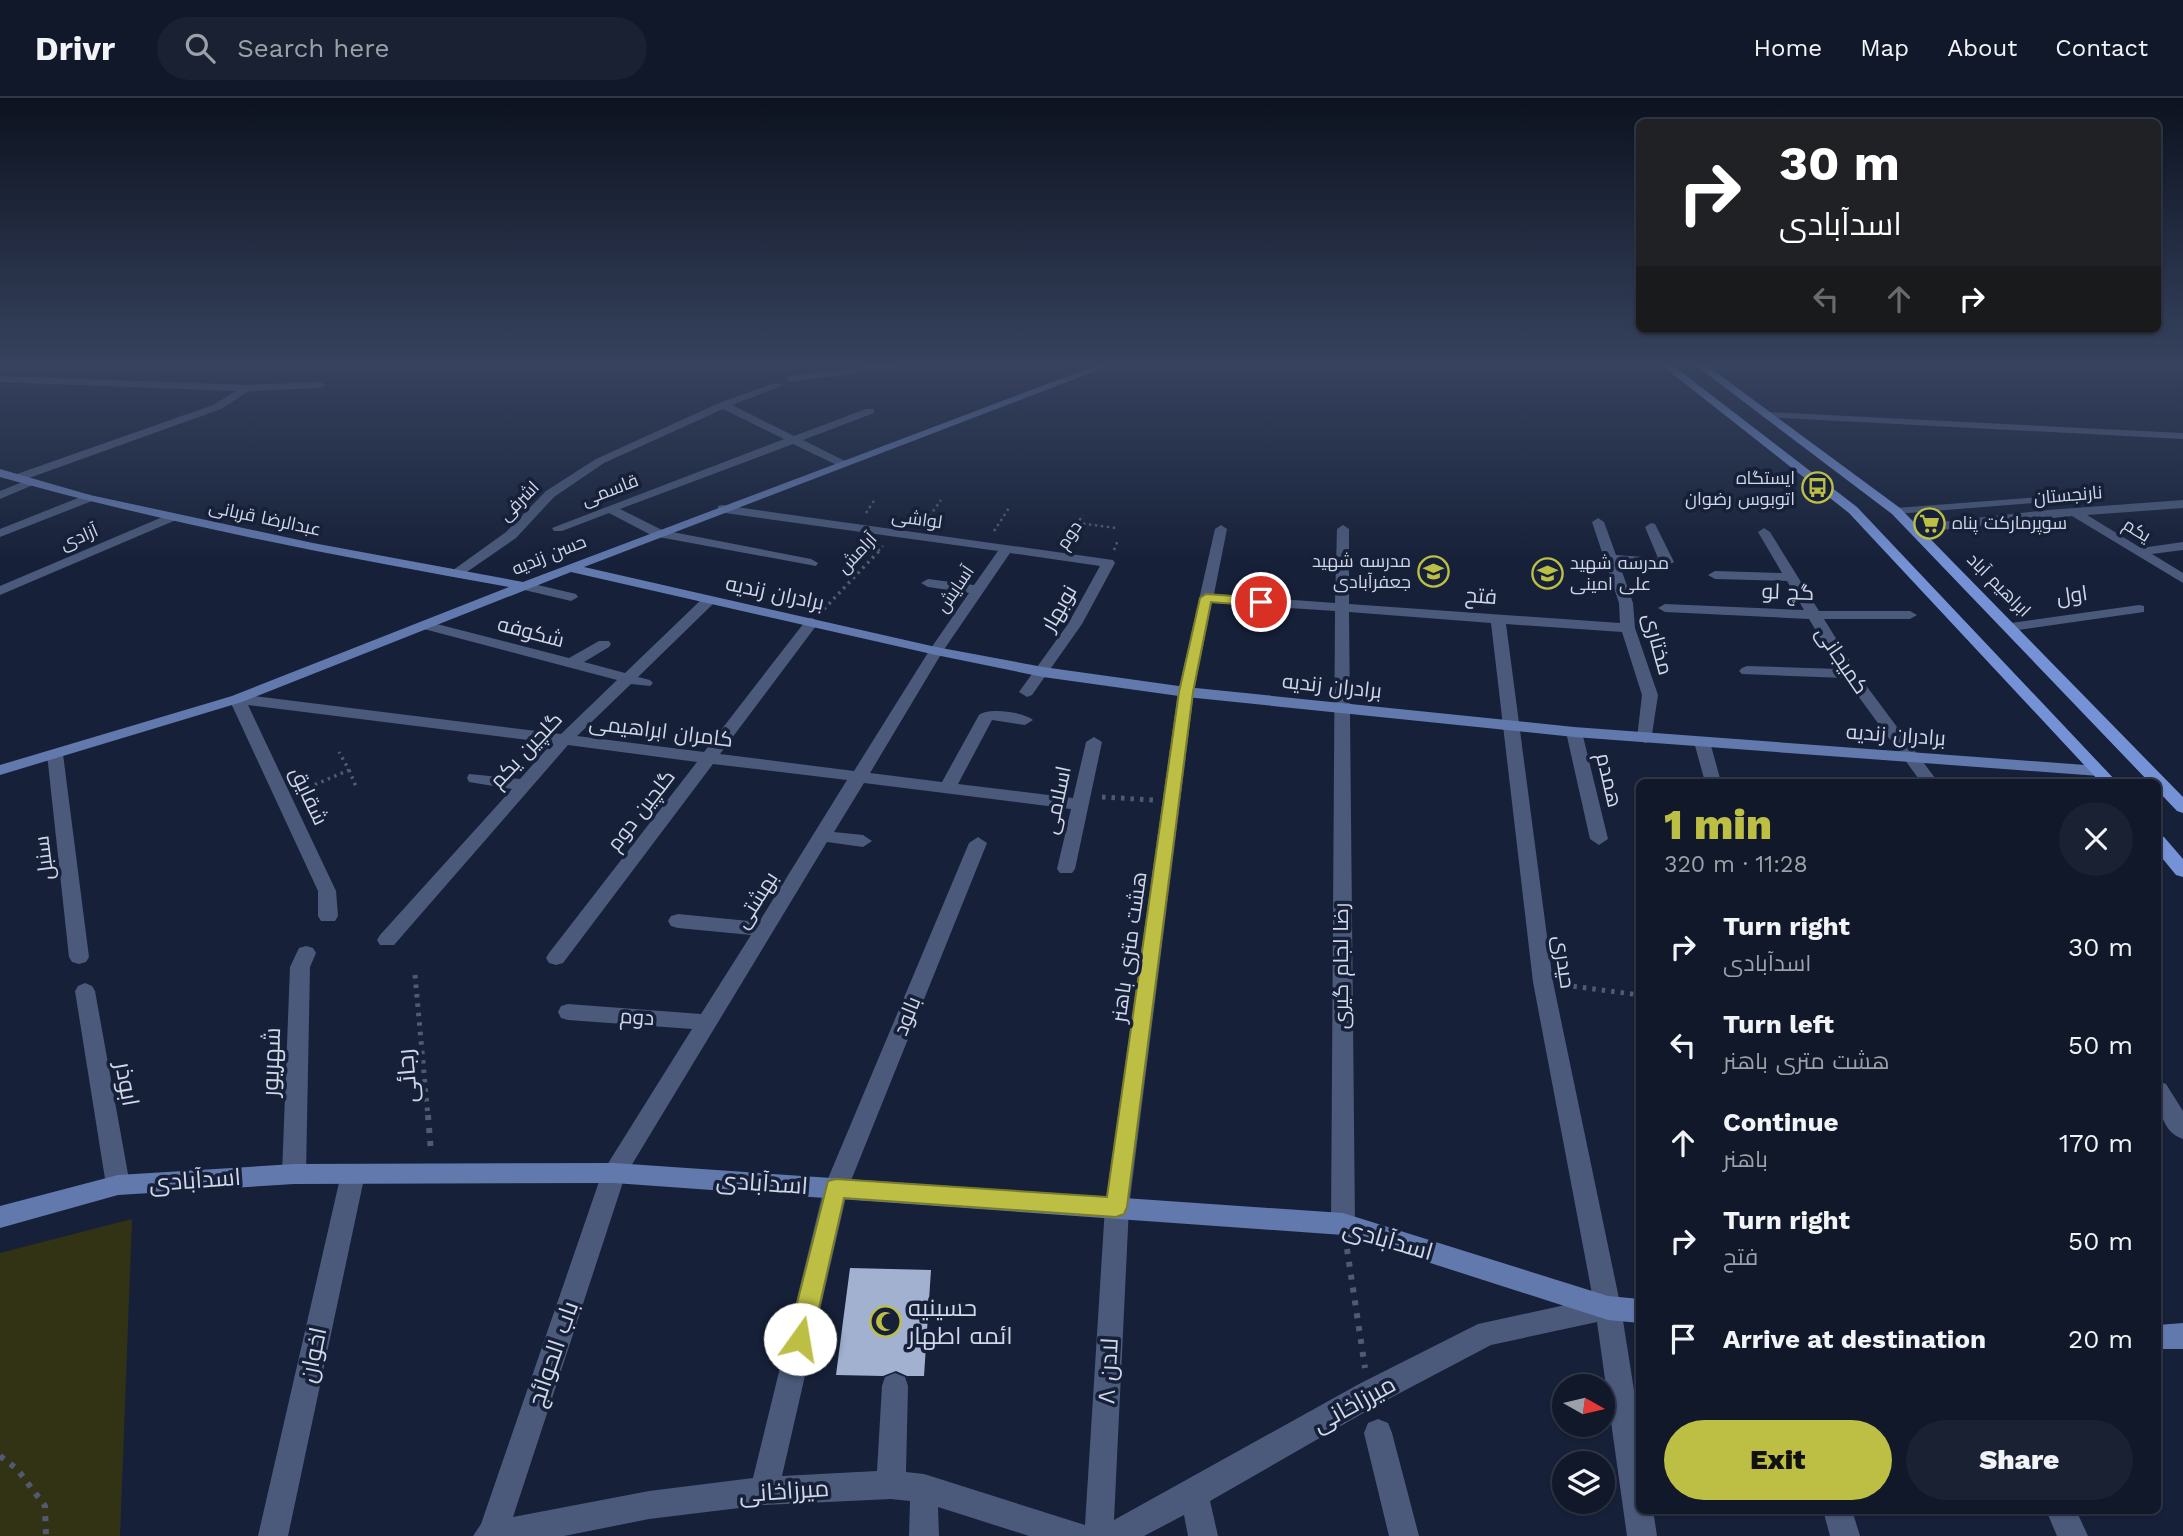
<!DOCTYPE html>
<meta charset="utf-8">
<style>
body{margin:0;font-family:"Work Sans",Cairo,sans-serif;background:#192132;color:#f1f3f6;height:100vh;display:flex;flex-direction:column;font-size:26px;white-space:nowrap}
*{box-sizing:border-box;margin:0}
p{font-size:23px;color:#9ca0a8}
.icon{flex:none;width:38px;height:38px;fill:none;stroke:currentColor;stroke-width:2;stroke-linecap:round;stroke-linejoin:round}
.map{position:relative;flex:1;overflow:hidden}
.side{position:absolute;left:1636px;top:681px;width:525px;height:735px;display:flex;flex-direction:column;background:#10182a;border-radius:10px;box-shadow:0 2px 5px #0004,0 0 0 2px #303747}
.side>*{flex:none}
.guide{position:absolute;left:1636px;top:21px;width:525px;height:214px;border-radius:10px;box-shadow:0 2px 5px #0004,0 0 0 2px #303747;background:#202124;color:#fff;overflow:hidden}
.needle{width:46px;rotate:98deg}
.tools{position:absolute;left:1552px;top:1276px;display:grid;gap:14px}
.tools a{display:grid;place-items:center;width:63px;height:63px;border-radius:50%;background:#10182a;box-shadow:0 2px 5px #0004,0 0 0 2px #303747;font-size:35px}
.pin{position:absolute;display:grid;place-items:center;width:60px;height:60px;color:#fff;margin:-30px;border:4px solid #fff;border-radius:50%;box-shadow:0 2px 7px #0007}
.me{position:absolute;width:77px;margin:-38px;rotate:13deg;stroke-linejoin:round;filter:drop-shadow(0 0 5px #0008)}
.turn{display:flex;align-items:center;gap:24px;height:147px;padding:0 28px;font-size:32px}
.turn .icon{width:91px;height:91px;stroke-width:2.5}
.turn b{display:block;font-size:49px;line-height:60px}
.lanes{display:flex;align-items:center;height:66px;padding:0 28px;background:#0003;justify-content:center;gap:35px;direction:ltr}
.lanes .off{opacity:.35}
.round{display:grid;place-items:center;flex:none;width:74px;height:74px;border-radius:37px;background:#192132}
.overview{display:flex;align-items:center;justify-content:space-between;height:119px;padding:0 28px}
h1{font-size:42px;font-weight:800;line-height:52px;color:#bcbf44}
.cta{display:flex;gap:14px;margin-top:auto;padding:14px 28px}
.cta a{flex:1;height:80px;border-radius:42px;background:#bcbf44;color:#111;font-size:28px;font-weight:800;line-height:80px;text-align:center}
.cta a+a{background:#192132;color:#f1f3f6}
ul{padding:0;list-style:none}
li{display:flex;align-items:center;gap:21px;height:98px;padding:0 28px}
li div{flex:1}
li b{display:block;font-size:26px}
li em{font-style:normal}
header{display:flex;align-items:center;gap:42px;box-sizing:border-box;height:98px;padding:0 35px;background:#10182a;border-bottom:2px solid #303747}
header strong{font-size:33px}
nav{display:flex;gap:38px;margin-inline-start:auto;font-size:24px}
.search{width:490px;height:63px;background:#192132;display:flex;align-items:center;gap:18px;box-sizing:border-box;padding:0 24px;border-radius:38px;color:#9ca0a8;font-size:26px}
.map>svg:first-child{display:block}
.green{fill:#323315}
.building{fill:#a3b1d1}
.lines{fill:none;stroke-linecap:round;stroke-linejoin:round}
.path-far3{stroke:#515a70;stroke-width:2.5;stroke-dasharray:2.5 3.5;stroke-linecap:butt}
.path-far2{stroke:#515a70;stroke-width:3.5;stroke-dasharray:2.5 4.5;stroke-linecap:butt}
.path-far1{stroke:#515a70;stroke-width:5;stroke-dasharray:3.5 6;stroke-linecap:butt}
.path{stroke:#515a70;stroke-width:6;stroke-dasharray:5 8;stroke-linecap:butt}
.lane{fill:#4b5a7b;fill-rule:evenodd}
.street{fill:#4b5a7b;fill-rule:evenodd}
.secondary{fill:#6279ae;fill-rule:evenodd}
.primary{fill:#7492d5;fill-rule:evenodd}
.route{fill:#bcbf44;stroke:#7a7c2c;stroke-width:2}
.labels{text-anchor:middle;stroke-width:7;stroke-linejoin:round;paint-order:stroke}
.far-poi-label{font-size:18px;fill:#d0d7e8;stroke:#162038;text-anchor:end}
.far-street-label{font-size:18px;fill:#d0d7e8;stroke:#162038}
.street-label{font-size:21px;fill:#d0d7e8;stroke:#162038}
.near-street-label{font-size:24px;fill:#d0d7e8;stroke:#162038}
.near-poi-label{font-size:24px;fill:#d0d7e8;stroke:#162038;text-anchor:start}
</style>
<header>
<strong>Drivr</strong>
<div class="search"><svg class="icon" aria-label="search" viewBox="0 0 24 24"><circle cx="10" cy="10" r="6"/><path d="M15 15l6 6"/></svg>Search here</div>
<nav><a>Home</a><a>Map</a><a>About</a><a>Contact</a></nav>
</header>
<div class="map">
<svg width="2183" height="1438" viewBox="0 0 2183 1438">
<rect width="100%" height="100%" fill="#162038"/>
<path class="green" d="M 132,1121 L 120,1438 L 0,1438 L 0,1155 Z"/>
<path class="building" d="M 850,1170 L 931,1172 L 924,1278 L 907,1278 L 896,1273 L 883,1278 L 836,1277 Z"/>
<g class="lines">
<path class="path-far3" d="M 866,415 L 875,401
M 926,423 L 941,402
M 1077,425 L 1116,430
M 994,433 L 1009,410
M 1066,442 L 1083,417
M 1114,452 L 1118,442
M 878,453 L 883,448"/>
<path class="path-far2" d="M 824,511 L 880,452
M 349,672 L 357,691
M 302,692 L 349,672 L 339,654"/>
<path class="path-far1" d="M 1102,699 L 1153,702
M 415,877 L 428,1019
M 1564,887 L 1640,897"/>
<path class="path" d="M 428,1017 L 431,1054
M 1347,1151 L 1365,1270
M 0,1358 L 17,1371 L 45,1408 L 46,1438"/>
<path class="lane" d="M 2080,396 L 2083,397 L 2083,401 L 1896,416 L 1892,413 L 1896,410 Z"/>
<path class="street" d="M 878,266 L 905,266 L 900,269 L 790,284 L 785,281 L 790,278 Z
M 0,278 L 247,287 L 320,284 L 325,287 L 320,290 L 249,293 L 221,311 L 18,384 L 12,380 L 14,377 L 213,307 L 236,293 L 0,284 Z
M 775,285 L 784,287 L 732,307 L 794,338 L 866,311 L 874,311 L 874,315 L 803,342 L 847,364 L 847,368 L 839,368 L 793,346 L 620,411 L 662,432 L 811,461 L 818,465 L 816,468 L 653,438 L 609,415 L 562,433 L 554,433 L 552,430 L 784,341 L 723,311 L 604,365 L 554,399 L 516,440 L 461,478 L 451,478 L 449,475 L 506,434 L 546,393 L 596,361 L 719,305 Z
M 1767,314 L 2183,335 L 2183,341 L 1763,319 L 1762,317 Z
M 30,381 L 40,384 L 0,401 L 0,393 Z
M 88,396 L 94,400 L 92,403 L 0,439 L 0,431 Z
M 2183,402 L 2183,410 L 2087,417 L 2141,450 L 2183,444 L 2183,452 L 2152,456 L 2183,475 L 2183,485 L 2072,418 L 1914,435 L 1908,431 L 1914,427 L 2047,412 Z
M 722,407 L 1113,462 L 1115,465 L 1082,526 L 1032,597 L 1027,599 L 1019,594 L 1068,526 L 1100,468 L 1010,455 L 943,553 L 870,675 L 942,684 L 979,617 C 988,609 1024,614 1033,622 L 1025,627 L 992,622 L 958,686 L 1073,700 L 1086,644 L 1094,639 L 1102,644 L 1075,771 L 1072,775 L 1060,775 L 1057,771 L 1071,711 L 864,685 L 834,734 L 863,737 L 872,743 L 863,749 L 827,744 L 625,1078 L 513,1419 L 649,1393 L 753,1380 L 824,1090 L 969,745 L 978,739 L 987,745 L 848,1090 L 782,1378 L 877,1373 L 882,1288 L 885,1279 L 895,1275 L 905,1279 L 908,1288 L 906,1374 L 924,1376 L 1085,1427 L 1105,1109 L 1178,594 L 1215,431 L 1221,427 L 1227,431 L 1214,496 L 1335,505 L 1337,431 L 1343,427 L 1349,431 L 1349,506 L 1620,525 L 1619,505 L 1592,424 L 1598,420 L 1604,424 L 1616,457 L 1658,460 L 1645,429 L 1651,425 L 1655,426 L 1674,464 L 1667,468 L 1619,465 L 1633,505 L 1635,530 L 1658,597 L 1651,643 L 1645,645 L 1637,640 L 1642,597 L 1622,534 L 1506,526 L 1553,884 L 1621,1210 L 1640,1330 L 1640,1412 L 1653,1412 L 1657,1438 L 1627,1438 L 1597,1224 L 1491,1247 L 1379,1306 L 1210,1403 L 1218,1438 L 1188,1438 L 1184,1417 L 1144,1438 L 1029,1438 L 938,1409 L 939,1438 L 909,1438 L 910,1403 L 891,1401 L 764,1407 L 649,1421 L 564,1438 L 473,1438 L 481,1426 L 602,1075 L 692,931 L 568,922 L 561,920 L 558,914 L 561,908 L 568,906 L 701,916 L 751,837 L 678,830 L 671,828 L 668,823 L 671,818 L 678,816 L 759,824 L 847,682 L 713,666 L 563,865 L 556,867 L 549,865 L 546,860 L 549,855 L 697,664 L 568,647 L 394,847 L 380,847 L 377,842 L 380,837 L 512,691 L 469,684 L 467,680 L 469,676 L 520,681 L 552,645 L 248,607 L 336,793 L 338,818 L 335,823 L 321,823 L 318,818 L 318,793 L 229,601 L 237,596 L 561,636 L 617,582 L 420,530 L 420,524 L 425,523 L 569,560 L 599,543 L 609,543 L 611,546 L 609,549 L 584,564 L 625,575 L 704,499 L 709,498 L 716,502 L 714,505 L 638,579 L 650,582 L 653,585 L 650,588 L 631,586 L 577,638 L 704,654 L 807,521 L 812,520 L 819,524 L 720,656 L 854,673 L 929,553 L 969,495 L 928,489 L 921,485 L 928,481 L 974,487 L 998,453 L 718,414 L 718,408 ZM 1212,505 L 1335,513 L 1331,1126 L 1334,1134 L 1343,1137 L 1352,1134 L 1355,1126 L 1349,514 L 1491,525 L 1533,884 L 1593,1201 L 1478,1226 L 1359,1286 L 1114,1422 L 1129,1109 L 1194,594 Z
M 172,415 L 178,419 L 176,422 L 0,497 L 0,488 Z
M 1764,430 L 1770,434 L 1819,513 L 1910,513 L 1917,517 L 1910,521 L 1824,521 L 1859,578 L 1938,684 L 1921,684 L 1845,580 L 1742,576 L 1739,573 L 1742,570 L 1747,568 L 1839,571 L 1809,521 L 1665,514 L 1658,510 L 1665,506 L 1804,512 L 1787,483 L 1715,481 L 1708,477 L 1715,473 L 1782,475 L 1758,434 Z
M 525,484 L 576,496 L 578,499 L 571,503 L 520,491 L 518,488 Z
M 2139,507 L 2144,508 L 2144,514 L 2011,533 L 2004,529 L 2011,525 Z
M 1574,629 L 1582,634 L 1608,741 L 1599,747 L 1590,741 L 1566,634 Z
M 1702,639 L 1710,644 L 1721,684 L 1705,684 L 1694,644 Z
M 55,651 L 63,656 L 89,859 L 86,864 L 79,866 L 72,864 L 69,859 L 47,656 Z
M 306,848 L 313,850 L 316,855 L 310,869 L 306,1076 L 302,1083 L 294,1086 L 286,1083 L 282,1076 L 290,869 L 299,850 Z
M 85,885 L 92,888 L 95,893 L 130,1087 L 126,1094 L 118,1097 L 110,1094 L 106,1087 L 75,893 L 78,888 Z
M 2158,983 L 2166,986 L 2183,1013 L 2183,1041 C 2160,1034 2157,1003 2158,983 Z
M 353,1066 L 361,1069 L 365,1076 L 288,1438 L 258,1438 L 341,1076 L 345,1069 Z
M 1378,1321 L 1388,1325 L 1392,1335 L 1419,1438 L 1389,1438 L 1364,1335 L 1368,1325 Z
M 1823,1412 L 1852,1412 L 1860,1438 L 1830,1438 Z
M 2046,1412 L 2076,1412 L 2088,1438 L 2057,1438 Z"/>
<path class="secondary" d="M 1100,266 L 1114,266 L 584,469 L 936,549 L 1043,569 L 1186,589 L 1574,629 L 2099,668 L 2107,673 L 2099,678 L 1574,639 L 1186,599 L 1043,579 L 936,557 L 571,474 L 242,604 L 0,677 L 0,667 L 232,598 L 509,489 C 338,458 167,426 0,379 L 0,371 L 90,397 L 313,445 L 523,484 Z
M 614,1065 L 1343,1115 L 1608,1198 L 1640,1201 L 1640,1225 L 1608,1222 L 1343,1137 L 614,1085 L 294,1086 L 118,1097 L 0,1130 L 0,1108 L 118,1077 L 294,1066 Z
M 2183,1225 L 2183,1251 L 2158,1251 L 2158,1227 Z"/>
<path class="primary" d="M 1660,266 L 1671,266 L 1857,409 L 2117,684 L 2100,684 L 1849,415 Z
M 1694,266 L 1705,266 L 1900,410 L 2183,699 L 2183,715 L 2177,713 L 2158,693 L 2158,684 L 2149,684 L 1892,416 Z
M 2158,737 L 2164,739 L 2183,761 L 2183,779 L 2176,777 L 2158,755 Z"/>
</g>
<linearGradient id="sky" x2="0" y2="1"><stop stop-color="#0c121f"/><stop offset="0.57" stop-color="#36425e"/><stop offset="1" stop-color="#36425e" stop-opacity="0"/></linearGradient>
<rect width="2183" height="467" fill="url(#sky)"/>
<path class="route" d="M 1206,496 L 1261,500 L 1267,504 L 1261,508 L 1211,504 L 1193,594 L 1127,1109 L 1124,1116 L 1116,1119 L 844,1100 L 812,1241 L 808,1250 L 800,1253 L 791,1250 L 788,1241 L 828,1083 L 836,1081 L 1107,1099 L 1179,594 L 1200,500 Z"/>
<defs>
<symbol id="bus-ring" viewBox="-11 -11 22 22"><circle r="9.5" fill="#162038" stroke="#bcbf44" stroke-width="1.5"/><path d="M-5-6H5V4H4V6H2V4H-2V6H-4V4H-5ZM-3.5-4V0h7V-4ZM-3.5 1.2v1.5H-2V1.2ZM2 1.2v1.5H3.5V1.2Z" fill="#bcbf44"/></symbol>
<symbol id="supermarket-ring" viewBox="-11 -11 22 22"><circle r="9.5" fill="#162038" stroke="#bcbf44" stroke-width="1.5"/><path d="M-6-5.5h2.5l.6 2H6L4.5 2H-2.5L-4.4-4H-6ZM-1.5 3.2a1.3 1.3 0 1 0 .1 0ZM3 3.2a1.3 1.3 0 1 0 .1 0Z" fill="#bcbf44"/></symbol>
<symbol id="school-ring" viewBox="-11 -11 22 22"><circle r="9.5" fill="#162038" stroke="#bcbf44" stroke-width="1.5"/><path d="M0-5L7-2L0 1L-7-2ZM-4 1L0 2.5L4 1V4Q0 6-4 4Z" fill="#bcbf44"/></symbol>
<symbol id="mosque-ring" viewBox="-11 -11 22 22"><circle r="9.5" fill="#162038" stroke="#bcbf44" stroke-width="1.5"/><path d="M3.5-4.9A6 6 0 1 0 3.5 4.9A5 5 0 1 1 3.5-4.9Z" fill="#bcbf44"/></symbol>
</defs>
<g fill-rule="evenodd">
<use href="#bus-ring" x="1800" y="372" width="35" height="35"/>
<use href="#supermarket-ring" x="1912" y="408" width="35" height="35"/>
<use href="#school-ring" x="1416" y="456" width="35" height="35"/>
<use href="#school-ring" x="1530" y="458" width="35" height="35"/>
<use href="#mosque-ring" x="868" y="1206" width="35" height="35"/>
</g>
<g class="labels">
<g class="far-poi-label">
<text x="1795" y="386">ایستگاه<tspan x="1795" dy="21">اتوبوس رضوان</tspan></text>
<text x="1952" y="431" text-anchor="start">سوپرمارکت پناه</text>
<text x="1411" y="469">مدرسه شهید<tspan x="1411" dy="21">جعفرآبادی</tspan></text>
<text x="1570" y="471" text-anchor="start">مدرسه شهید<tspan x="1570" dy="21">علی امینی</tspan></text>
</g>
<g class="far-street-label">
<text transform="translate(610 392) rotate(-21)" y="6">قاسمی</text>
<text transform="translate(2068 397) rotate(-5)" y="6">نارنجستان</text>
<text transform="translate(519 403) rotate(-45)" y="6">اشرفی</text>
<text transform="translate(265 420) rotate(12)" y="6">عبدالرضا قربانی</text>
<text transform="translate(917 421) rotate(8)" y="6">لواشی</text>
<text transform="translate(2137 432) rotate(31)" y="6">یکم</text>
<text transform="translate(1069 437) rotate(-56)" y="6">دوم</text>
<text transform="translate(79 439) rotate(-23)" y="6">آزادی</text>
<text transform="translate(857 455) rotate(-47)" y="6">آرامش</text>
<text transform="translate(549 457) rotate(-22)" y="6">حسن زندیه</text>
<text transform="translate(1999 487) rotate(45)" y="6">ابراهیم آباد</text>
<text transform="translate(955 491) rotate(-56)" y="6">آسایش</text>
</g>
<g class="street-label">
<text transform="translate(1788 494) rotate(2)" y="7">گچ لو</text>
<text transform="translate(775 495) rotate(12)" y="7">برادران زندیه</text>
<text transform="translate(2072 497) rotate(-8)" y="7">اول</text>
<text transform="translate(1481 498) rotate(4)" y="7">فتح</text>
<text transform="translate(1059 510) rotate(-60)" y="7">نوبهار</text>
<text transform="translate(531 534) rotate(15)" y="7">شکوفه</text>
<text transform="translate(1658 546) rotate(75)" y="7">مختاری</text>
<text transform="translate(1842 562) rotate(56)" y="7">کمیجانی</text>
<text transform="translate(1332 588) rotate(6)" y="7">برادران زندیه</text>
<text transform="translate(661 633) rotate(7)" y="7">کامران ابراهیمی</text>
<text transform="translate(1896 637) rotate(4)" y="7">برادران زندیه</text>
<text transform="translate(526 652) rotate(-47)" y="7">گلچین یکم</text>
<text transform="translate(1609 682) rotate(77)" y="7">همدم</text>
<text transform="translate(309 698) rotate(65)" y="7">شقایق</text>
<text transform="translate(1057 702) rotate(-78)" y="7">اسلامی</text>
<text transform="translate(641 712) rotate(-52)" y="7">گلچین دوم</text>
<text transform="translate(44 760) rotate(-97)" y="7">سنبل</text>
<text transform="translate(756 802) rotate(-58)" y="7">بهشتی</text>
<text transform="translate(1129 849) rotate(-82)" y="7">هشت متری باهنر</text>
<text transform="translate(1564 864) rotate(82)" y="7">حیدری</text>
<text transform="translate(1341 868) rotate(-90)" y="7">رضا لجام گیری</text>
<text transform="translate(907 918) rotate(-68)" y="7">بالود</text>
<text transform="translate(637 919) rotate(4)" y="7">دوم</text>
</g>
<g class="near-street-label">
<text transform="translate(271 964) rotate(-88)" y="8">شهریور</text>
<text transform="translate(407 978) rotate(-95)" y="8">رجائی</text>
<text transform="translate(127 986) rotate(80)" y="8">ابوذر</text>
<text transform="translate(195 1082) rotate(-4)" y="8">اسدآبادی</text>
<text transform="translate(762 1085) rotate(4)" y="8">اسدآبادی</text>
<text transform="translate(1388 1142) rotate(16)" y="8">اسدآبادی</text>
<text transform="translate(553 1256) rotate(-71)" y="8">باب الحوائج</text>
<text transform="translate(313 1257) rotate(-78)" y="8">اخوان</text>
<text transform="translate(1108 1273) rotate(-87)" y="8">لادن ۸</text>
<text transform="translate(1354 1306) rotate(-29)" y="8">میرزاخانی</text>
<text transform="translate(784 1393) rotate(-4)" y="8">میرزاخانی</text>
</g>
<g class="near-poi-label">
<text x="908" y="1218">حسینیه<tspan x="908" dy="28">ائمه اطهار</tspan></text>
</g>
</g>
</svg>
<div class="tools">
<a><svg class="needle" viewBox="-14 -14 28 28"><path d="M0-13l5 13h-10z" fill="#e53935"/><path d="M0 13l5-13h-10z" fill="#9ca0a8"/></svg></a>
<a><svg class="icon" aria-label="layers" viewBox="0 0 24 24"><path d="M12 4l9 5-9 5-9-5zM3 14l9 5 9-5"/></svg></a>
</div>
<div class="pin" style="left:1261px;top:504px;background:#d93025"><svg class="icon" aria-label="arrive" viewBox="0 0 24 24"><path d="M6 21V4h12l-3 4 3 4H6"/></svg></div>
<svg class="me" style="left:800px;top:1241px" viewBox="-20 -20 40 40"><circle r="19" fill="#fff"/><path d="M0-13L10 11 0 6-10 11z" fill="#bcbf44"/></svg>
<div class="guide">
<div class="turn"><svg class="icon" aria-label="right" viewBox="0 0 24 24"><path d="M7 20v-9h11M14 6l5 5-5 5"/></svg><div><b>30 m</b>اسدآبادی</div></div>
<div class="lanes"><svg class="icon off" aria-label="left" viewBox="0 0 24 24"><path d="M17 20v-9H6M10 6l-5 5 5 5"/></svg><svg class="icon off" aria-label="ahead" viewBox="0 0 24 24"><path d="M12 20V5M6 11l6-6 6 6"/></svg><svg class="icon" aria-label="right" viewBox="0 0 24 24"><path d="M7 20v-9h11M14 6l5 5-5 5"/></svg></div>
</div>
<section class="side">
<div class="overview"><div><h1>1 min</h1><p>320 m · 11:28</p></div><a class="round"><svg class="icon" aria-label="close" viewBox="0 0 24 24"><path d="M6 6l12 12M18 6L6 18"/></svg></a></div>
<ul>
<li><svg class="icon" aria-label="right" viewBox="0 0 24 24"><path d="M7 20v-9h11M14 6l5 5-5 5"/></svg><div><b>Turn right</b><p>اسدآبادی</p></div><em>30 m</em></li>
<li><svg class="icon" aria-label="left" viewBox="0 0 24 24"><path d="M17 20v-9H6M10 6l-5 5 5 5"/></svg><div><b>Turn left</b><p>هشت متری باهنر</p></div><em>50 m</em></li>
<li><svg class="icon" aria-label="ahead" viewBox="0 0 24 24"><path d="M12 20V5M6 11l6-6 6 6"/></svg><div><b>Continue</b><p>باهنر</p></div><em>170 m</em></li>
<li><svg class="icon" aria-label="right" viewBox="0 0 24 24"><path d="M7 20v-9h11M14 6l5 5-5 5"/></svg><div><b>Turn right</b><p>فتح</p></div><em>50 m</em></li>
<li><svg class="icon" aria-label="arrive" viewBox="0 0 24 24"><path d="M6 21V4h12l-3 4 3 4H6"/></svg><div><b>Arrive at destination</b></div><em>20 m</em></li>
</ul>
<div class="cta"><a>Exit</a><a>Share</a></div>
</section>
</div>
